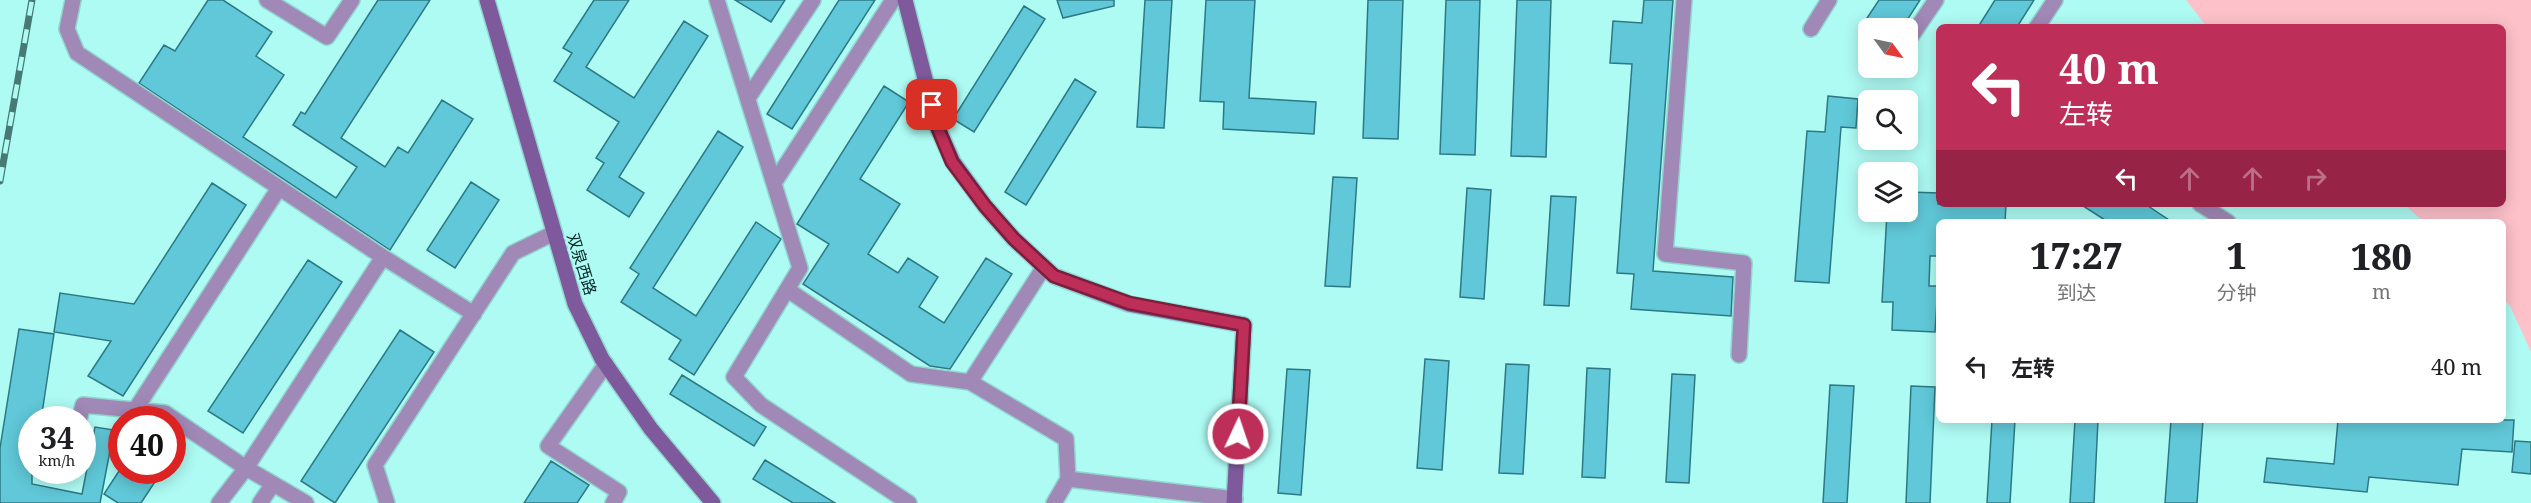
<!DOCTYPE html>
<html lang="zh">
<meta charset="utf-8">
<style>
body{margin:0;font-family:"Noto Serif","Noto Sans SC",serif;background:#f6f6f6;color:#202124;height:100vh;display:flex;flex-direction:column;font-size:22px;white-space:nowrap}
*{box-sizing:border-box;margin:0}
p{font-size:20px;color:#757577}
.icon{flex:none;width:33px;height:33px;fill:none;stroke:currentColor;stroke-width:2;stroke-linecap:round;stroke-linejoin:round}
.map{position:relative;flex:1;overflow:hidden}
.details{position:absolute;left:1936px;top:219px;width:570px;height:204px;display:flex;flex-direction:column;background:#fff;border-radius:9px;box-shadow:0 3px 15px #0003}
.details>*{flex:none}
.banner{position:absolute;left:1936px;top:24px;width:570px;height:183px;border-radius:9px;box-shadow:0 3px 15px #0003;background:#bd2e59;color:#fff;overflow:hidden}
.needle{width:39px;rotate:123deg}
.buttons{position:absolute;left:1858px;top:18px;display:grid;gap:12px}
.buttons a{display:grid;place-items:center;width:60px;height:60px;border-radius:9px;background:#fff;box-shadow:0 3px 15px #0003;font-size:30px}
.speed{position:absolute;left:18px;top:406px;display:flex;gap:12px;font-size:30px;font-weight:700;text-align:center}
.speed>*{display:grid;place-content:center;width:78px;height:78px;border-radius:50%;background:#fff;box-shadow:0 3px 15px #0003;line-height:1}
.speed small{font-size:15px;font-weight:400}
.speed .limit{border:9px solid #d22;background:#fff;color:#111}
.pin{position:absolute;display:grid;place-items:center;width:51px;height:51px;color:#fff;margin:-26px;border-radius:12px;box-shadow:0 3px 9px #0006}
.me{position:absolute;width:66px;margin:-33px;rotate:3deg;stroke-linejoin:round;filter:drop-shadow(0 0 4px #0008)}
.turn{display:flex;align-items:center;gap:21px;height:126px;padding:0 24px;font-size:27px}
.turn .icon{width:78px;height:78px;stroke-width:2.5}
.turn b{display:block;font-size:42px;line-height:51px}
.lanes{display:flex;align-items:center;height:57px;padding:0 24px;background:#0003;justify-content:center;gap:30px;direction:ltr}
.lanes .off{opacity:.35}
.eta{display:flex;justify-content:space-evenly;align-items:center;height:102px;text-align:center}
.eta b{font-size:36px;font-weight:800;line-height:42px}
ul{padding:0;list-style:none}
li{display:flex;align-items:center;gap:18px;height:90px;padding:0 24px}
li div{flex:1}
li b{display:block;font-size:22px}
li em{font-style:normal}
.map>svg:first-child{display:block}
.green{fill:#fdc1ca}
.building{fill:#60c8d8;stroke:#2c7984;stroke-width:1.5}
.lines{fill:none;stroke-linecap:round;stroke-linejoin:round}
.street-casing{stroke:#90d5cf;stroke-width:18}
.secondary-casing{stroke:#90d5cf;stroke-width:18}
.street{stroke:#a189b7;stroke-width:15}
.secondary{stroke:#7e5a9c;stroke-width:15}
.rail-casing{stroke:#477975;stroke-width:7}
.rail{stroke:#aefbf4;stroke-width:4.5;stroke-dasharray:14;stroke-linecap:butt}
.route-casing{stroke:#7b1e3a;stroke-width:15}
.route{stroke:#bd2e59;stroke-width:10}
.labels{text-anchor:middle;stroke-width:5;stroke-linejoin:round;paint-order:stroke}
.street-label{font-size:16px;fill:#062725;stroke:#aefbf4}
</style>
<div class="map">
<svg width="2531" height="503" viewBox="0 0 2531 503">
<rect width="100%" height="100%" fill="#aefbf4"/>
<path class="green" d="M 2186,0 L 2531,0 L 2531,352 L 2510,306 L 2504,300 L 2504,222 L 2423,222 L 2404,204 L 2504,204 L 2504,27 L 2207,27 Z"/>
<path class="building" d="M 208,0 L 223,0 L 272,32 L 256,56 L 284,75 L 243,137 L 336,198 L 357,167 L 293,125 L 301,112 L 305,114 L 378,0 L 430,0 L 341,138 L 385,167 L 398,147 L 408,153 L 442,100 L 473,119 L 390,250 L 139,83 L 164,45 L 175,51 Z
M 594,0 L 629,0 L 586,67 L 634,98 L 684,21 L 708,36 L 619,177 L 644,193 L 629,217 L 587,190 L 604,163 L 596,158 L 619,122 L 554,81 L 572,53 L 563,48 Z
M 735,0 L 785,0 L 771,22 Z
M 839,0 L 875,0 L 792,129 L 767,114 Z
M 1057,0 L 1114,0 L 1114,6 L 1063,18 Z
M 1145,0 L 1172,0 L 1164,128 L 1137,127 Z
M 1206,0 L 1255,0 L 1249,98 L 1316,102 L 1314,134 L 1223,129 L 1224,102 L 1200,101 Z
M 1368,0 L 1403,0 L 1398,139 L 1363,138 Z
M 1446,0 L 1480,0 L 1475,155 L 1440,154 Z
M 1517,0 L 1551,0 L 1546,157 L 1511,156 Z
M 1644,0 L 1673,0 L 1653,271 L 1733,277 L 1731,316 L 1631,309 L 1634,274 L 1617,273 L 1632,64 L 1610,63 L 1613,21 L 1642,23 Z
M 1879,0 L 1920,0 L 1902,28 L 1883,28 L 1867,18 Z
M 1995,0 L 2034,0 L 2017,27 L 1978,27 Z
M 1024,6 L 1045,19 L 974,132 L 953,119 Z
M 1075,79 L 1096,92 L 1026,205 L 1005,192 Z
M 884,86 L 909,102 L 860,179 L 900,204 L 868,254 L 898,273 L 908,258 L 938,277 L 919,307 L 944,323 L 986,258 L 1012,274 L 950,369 L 930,366 L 803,284 L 829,244 L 797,224 Z
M 1828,96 L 1858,99 L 1856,128 L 1841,127 L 1829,283 L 1795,281 L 1807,131 L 1825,132 Z
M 718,131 L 743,147 L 653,288 L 696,316 L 756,222 L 781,239 L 694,375 L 669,359 L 681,340 L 621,302 L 639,274 L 630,268 Z
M 1333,177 L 1357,178 L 1350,287 L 1325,286 Z
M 471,182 L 499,200 L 455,268 L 427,250 Z
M 212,183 L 246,205 L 123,396 L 88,376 L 111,341 L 54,332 L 60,293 L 134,304 Z
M 1467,188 L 1491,190 L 1484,299 L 1460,297 Z
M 1908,192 L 1939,193 L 1938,204 L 2006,204 L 2005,222 L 1940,222 L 1940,256 L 1930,256 L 1929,286 L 1938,286 L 1935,332 L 1892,330 L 1893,302 L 1882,302 L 1887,212 L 1908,212 Z
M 1551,196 L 1576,197 L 1569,306 L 1544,305 Z
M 2080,204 L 2145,204 L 2172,222 L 2108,222 Z
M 308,260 L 342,282 L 243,433 L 208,411 Z
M 19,329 L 54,334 L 41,420 L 32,420 L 32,484 L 82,494 L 95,427 L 114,430 L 100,503 L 0,503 L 0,448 Z
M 400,330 L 434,352 L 335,503 L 301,481 Z
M 1425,359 L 1449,361 L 1442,470 L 1417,468 Z
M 1506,364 L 1529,365 L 1523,474 L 1499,473 Z
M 1587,368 L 1610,369 L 1605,478 L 1582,477 Z
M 1287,369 L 1310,370 L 1301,495 L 1278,493 Z
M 1672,374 L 1695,375 L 1689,483 L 1666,482 Z
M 682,375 L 766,427 L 754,446 L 670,394 Z
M 1830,385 L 1854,386 L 1847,503 L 1823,503 Z
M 1911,386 L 1935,387 L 1930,503 L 1906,503 Z
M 1992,420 L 2015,420 L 2010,503 L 1987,503 Z
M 2075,420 L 2098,420 L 2094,503 L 2070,503 Z
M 2171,420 L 2203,420 L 2197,503 L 2165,503 Z
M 2338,420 L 2514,420 L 2512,452 L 2462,449 L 2458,485 L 2369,477 L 2367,492 L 2264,482 L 2267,458 L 2334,464 Z
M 2515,441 L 2531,442 L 2531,474 L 2512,472 Z
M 765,460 L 835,503 L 793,503 L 753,479 Z
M 551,461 L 589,485 L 577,503 L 524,503 Z
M 119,471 L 162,471 L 141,503 L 118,503 L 104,494 Z"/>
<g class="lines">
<defs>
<path id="street" d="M 73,0 L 67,29 L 77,53 L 383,257
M 267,0 L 327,37 L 352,0
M 717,0 L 800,268 L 734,377 L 761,405 L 909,503
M 1684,0 L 1665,254 L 1744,263 L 1739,355
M 2037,27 L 2055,0
M 1811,29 L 1829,0
M 1908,41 L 1936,0
M 748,98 L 813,0
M 774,183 L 893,0
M 2200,204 L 2228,222
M 1044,267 L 970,382 L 1066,439 L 1068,479
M 788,290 L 911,374 L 970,382
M 606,364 L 548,446 L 619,492 L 613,503
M 135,410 L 279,188
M 79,420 L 83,405 L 165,413 L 246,468 L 219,503
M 67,472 L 67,471
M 260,503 L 273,484
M 306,503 L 246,468 L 383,257 L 474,314
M 387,503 L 375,465 L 513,253 L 554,233
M 1054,503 L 1068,479 L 1235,499"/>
<path id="secondary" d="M 487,0 L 575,304 L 602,359 L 651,429 L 713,503
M 905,0 L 937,126 L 953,162 L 985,206 L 1014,239 L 1054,276 L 1129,304 L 1244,325 L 1234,503"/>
</defs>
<use href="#street" class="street-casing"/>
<use href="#secondary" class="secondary-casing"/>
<use href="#street" class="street"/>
<use href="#secondary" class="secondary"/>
<defs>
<path id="rail" d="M 0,181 L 32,0"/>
</defs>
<use href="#rail" class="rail-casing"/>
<use href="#rail" class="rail"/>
</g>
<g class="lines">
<defs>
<path id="route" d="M 932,105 L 937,126 L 952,162 L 985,206 L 1014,239 L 1054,276 L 1129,303 L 1244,325 L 1238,434"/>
</defs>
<use href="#route" class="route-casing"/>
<use href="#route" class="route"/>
</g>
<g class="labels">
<g class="street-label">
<text transform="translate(582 264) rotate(73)" y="6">双泉西路</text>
</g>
</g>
</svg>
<div class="buttons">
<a><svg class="needle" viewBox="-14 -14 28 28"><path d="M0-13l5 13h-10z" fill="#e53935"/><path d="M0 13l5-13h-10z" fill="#757577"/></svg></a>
<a><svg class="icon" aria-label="search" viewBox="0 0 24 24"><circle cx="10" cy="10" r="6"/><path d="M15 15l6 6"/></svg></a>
<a><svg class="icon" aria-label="layers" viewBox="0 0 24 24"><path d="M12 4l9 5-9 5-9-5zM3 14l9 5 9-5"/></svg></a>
</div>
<div class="speed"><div>34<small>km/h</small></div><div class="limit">40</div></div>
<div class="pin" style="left:932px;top:105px;background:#d93025"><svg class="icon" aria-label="arrive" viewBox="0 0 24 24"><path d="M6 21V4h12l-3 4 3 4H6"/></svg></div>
<svg class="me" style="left:1238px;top:434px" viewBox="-20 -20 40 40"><circle r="17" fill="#bd2e59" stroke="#fff" stroke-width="3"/><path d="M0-11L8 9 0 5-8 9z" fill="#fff"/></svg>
<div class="banner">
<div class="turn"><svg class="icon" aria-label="left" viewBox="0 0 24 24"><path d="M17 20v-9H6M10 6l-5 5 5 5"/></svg><div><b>40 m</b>左转</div></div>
<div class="lanes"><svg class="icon" aria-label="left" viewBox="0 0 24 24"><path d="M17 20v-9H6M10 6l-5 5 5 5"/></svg><svg class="icon off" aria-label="ahead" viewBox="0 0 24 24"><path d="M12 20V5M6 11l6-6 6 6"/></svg><svg class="icon off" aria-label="ahead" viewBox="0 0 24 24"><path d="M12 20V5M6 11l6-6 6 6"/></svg><svg class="icon off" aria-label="right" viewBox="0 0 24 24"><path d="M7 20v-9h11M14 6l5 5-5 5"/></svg></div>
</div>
<section class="details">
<div class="eta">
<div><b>17:27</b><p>到达</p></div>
<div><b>1</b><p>分钟</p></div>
<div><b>180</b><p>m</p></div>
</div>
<ul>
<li><svg class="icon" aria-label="left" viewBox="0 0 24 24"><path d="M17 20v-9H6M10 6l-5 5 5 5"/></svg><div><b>左转</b></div><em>40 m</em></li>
</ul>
</section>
</div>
